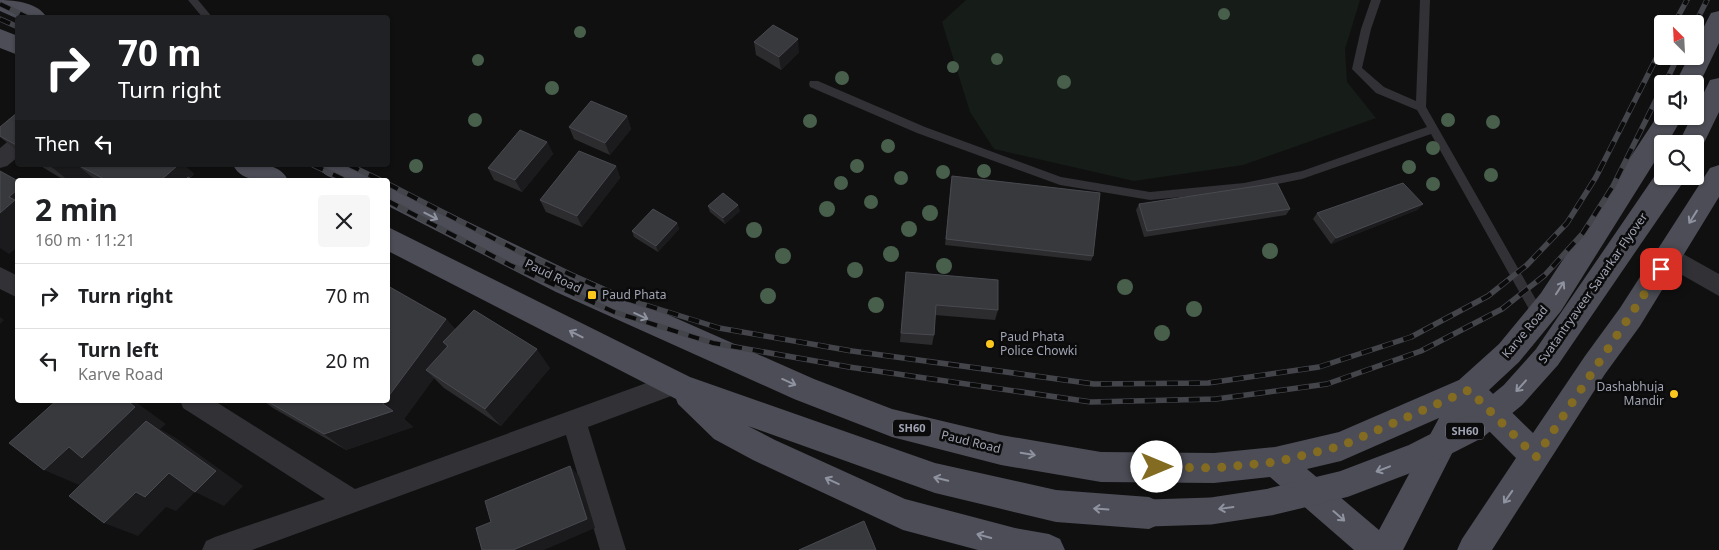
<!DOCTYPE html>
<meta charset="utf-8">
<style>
body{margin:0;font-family:"Noto Sans",sans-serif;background:#f6f6f6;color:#202124;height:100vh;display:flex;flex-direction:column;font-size:19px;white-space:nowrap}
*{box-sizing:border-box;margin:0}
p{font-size:16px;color:#757577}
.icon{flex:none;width:28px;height:28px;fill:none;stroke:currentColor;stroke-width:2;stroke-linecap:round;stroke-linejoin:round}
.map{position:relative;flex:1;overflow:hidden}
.panel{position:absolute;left:15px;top:178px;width:375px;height:225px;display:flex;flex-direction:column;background:#fff;border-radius:5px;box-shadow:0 1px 4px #0004}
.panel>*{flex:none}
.top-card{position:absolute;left:15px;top:15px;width:375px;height:152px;border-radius:5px;box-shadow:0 1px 4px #0004;background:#202124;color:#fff;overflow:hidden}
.needle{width:32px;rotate:336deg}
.fabs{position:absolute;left:1654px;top:15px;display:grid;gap:10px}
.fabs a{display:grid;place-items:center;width:50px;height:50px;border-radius:5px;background:#fff;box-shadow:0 1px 4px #0004;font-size:25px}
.pin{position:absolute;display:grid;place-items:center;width:42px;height:42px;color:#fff;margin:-21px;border-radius:10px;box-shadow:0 2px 8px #0006}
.me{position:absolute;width:55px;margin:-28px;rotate:90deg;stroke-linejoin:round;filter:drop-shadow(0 0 4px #0008)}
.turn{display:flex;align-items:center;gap:18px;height:105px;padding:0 20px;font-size:22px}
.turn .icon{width:65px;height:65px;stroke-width:2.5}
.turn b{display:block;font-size:35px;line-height:42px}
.then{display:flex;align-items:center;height:48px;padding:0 20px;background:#0003;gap:10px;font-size:19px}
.round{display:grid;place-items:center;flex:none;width:52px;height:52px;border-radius:5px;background:#f6f6f6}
.headline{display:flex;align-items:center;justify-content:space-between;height:85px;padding:0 20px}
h1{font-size:30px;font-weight:700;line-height:38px}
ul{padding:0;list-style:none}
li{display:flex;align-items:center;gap:15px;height:65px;padding:0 20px;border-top:1px solid #e0e0e0}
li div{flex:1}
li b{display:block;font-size:19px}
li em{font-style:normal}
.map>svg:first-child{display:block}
.green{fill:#161c17}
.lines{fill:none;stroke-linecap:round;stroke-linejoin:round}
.lane{fill:#313136;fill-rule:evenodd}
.street{fill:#313136;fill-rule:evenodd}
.primary{fill:#4c4d56;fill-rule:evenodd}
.rail-casing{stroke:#43454b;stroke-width:5.5}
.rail{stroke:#0b0b0c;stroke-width:4;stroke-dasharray:11;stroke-linecap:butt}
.primary-bridge{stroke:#4c4d56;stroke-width:27}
.tree{fill:#485f4c}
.wall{fill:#2c2c2f}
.shaded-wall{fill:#1b1b1d}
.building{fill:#38393d;stroke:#484a50}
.oneway{stroke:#8f93a0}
.route{stroke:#836c21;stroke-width:9;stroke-dasharray:0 16.2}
.poi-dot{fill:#fbc71e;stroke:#0b0b0c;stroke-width:2}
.labels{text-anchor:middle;stroke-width:5;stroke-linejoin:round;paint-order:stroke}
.shield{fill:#0b0b0c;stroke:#737681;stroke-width:1}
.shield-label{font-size:11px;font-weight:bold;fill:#a0a4b3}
.street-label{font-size:12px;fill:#a0a4b3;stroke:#0b0b0c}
.poi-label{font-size:12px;fill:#a0a4b3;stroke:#0b0b0c;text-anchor:start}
</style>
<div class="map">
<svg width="1719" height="550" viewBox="0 0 1719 550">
<rect width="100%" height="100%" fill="#101011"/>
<path class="green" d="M 966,0 L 1360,0 L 1345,49 L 1347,82 L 1376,118 L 1243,165 L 1134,181 L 994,149 L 970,112 L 942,22 Z"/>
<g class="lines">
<path class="lane" d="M 188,0 L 198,0 L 213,18 L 203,18 Z
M 1371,0 L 1381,0 L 1371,29 L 1362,68 L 1384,87 L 1416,101 L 1420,0 L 1430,0 L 1426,107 L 1543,312 L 1545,316 L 1543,320 L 1539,321 L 1535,320 L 1431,134 L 1302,179 L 1244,191 L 1150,200 L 1060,185 L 917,133 L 810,87 L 809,84 L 810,81 L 818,81 L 925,127 L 1061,177 L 1150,192 L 1244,183 L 1302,171 L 1427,127 L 1417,110 L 1376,93 L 1352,69 L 1361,29 Z"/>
<path class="street" d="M 18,137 L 18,157 L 7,166 L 0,168 L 0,148 L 11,139 Z
M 1669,246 L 1719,274 L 1719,296 L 1661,263 L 1658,256 L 1661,249 Z
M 0,267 L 18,276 L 18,298 L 0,289 Z
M 674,373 L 682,376 L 686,384 L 682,392 L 588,427 L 626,550 L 600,550 L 566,435 L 252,550 L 202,550 L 206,541 L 215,537 L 325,499 L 183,408 L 180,400 L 213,400 L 355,489 Z"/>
<path class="primary" d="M 0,0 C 16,0 39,3 47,18 L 18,18 L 18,19 L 0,11 Z
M 1719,11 L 1719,43 L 1696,91 L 1695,84 L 1675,84 L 1689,56 L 1695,56 L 1695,44 L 1711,13 Z
M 0,29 L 18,36 L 18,55 L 0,48 Z
M 1719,78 L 1719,112 L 1700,151 L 1695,153 L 1695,144 L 1678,144 L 1692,116 L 1695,116 L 1695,111 L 1710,80 Z
M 1662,109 L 1662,116 L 1683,116 L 1667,144 L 1662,144 L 1662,150 L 1561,311 L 1519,362 L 1489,390 L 1533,433 L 1585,356 L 1620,308 L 1710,168 L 1719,165 L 1719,197 L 1640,326 L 1605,374 L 1492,550 L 1457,550 L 1462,539 L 1516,458 L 1472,414 L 1403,550 L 1354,550 L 1270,477 L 1214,483 L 1101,482 L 1001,465 L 892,437 L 794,399 L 556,292 L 388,206 L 388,183 L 576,274 L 814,379 L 892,409 L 1001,435 L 1101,452 L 1214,453 L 1275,447 L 1339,432 L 1459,380 L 1499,344 L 1541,293 ZM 1439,418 L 1379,530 L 1307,469 L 1341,461 Z
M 233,165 C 252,165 278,160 288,180 C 269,180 243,185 233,165 Z
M 317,165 C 336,165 363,160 373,180 C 354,180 327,185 317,165 Z
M 388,227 L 690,377 L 935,463 L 1056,490 L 1149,497 L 1160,502 L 1165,513 L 1160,524 L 1149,529 L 1056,522 L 935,493 L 748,426 L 775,440 L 905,499 L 1015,528 L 1049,534 L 1060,539 L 1065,550 L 978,550 L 903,530 L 753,460 L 714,439 L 678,404 L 676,399 L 388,251 Z"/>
<defs>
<path id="rail" d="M 0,4 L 29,18
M 0,19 L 18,27
M 1674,24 L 1687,0
M 1695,24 L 1707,0
M 1665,84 L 1678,56
M 313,165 L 345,180
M 349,165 L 380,180
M 388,184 L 520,252 L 623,298 L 719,328 L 852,351 L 1094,384 L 1208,383 L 1319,367 L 1411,337 L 1488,296 L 1527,265 L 1567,223 L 1596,177 L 1662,47
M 388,201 L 510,265 L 614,312 L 713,343 L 849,367 L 1091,402 L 1216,399 L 1327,384 L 1421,351 L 1502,309 L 1545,275 L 1583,233 L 1613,186 L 1662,88"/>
</defs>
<use href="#rail" class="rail-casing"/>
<use href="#rail" class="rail"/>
<path class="primary-bridge" d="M 1149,513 L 1211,511 L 1270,502 L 1344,484 L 1415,457 L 1474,427 L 1513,395 L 1547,357 L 1671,176"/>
</g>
<g class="tree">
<circle cx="1224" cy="14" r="6"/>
<circle cx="580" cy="32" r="6"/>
<circle cx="997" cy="59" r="6"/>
<circle cx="478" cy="60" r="6"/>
<circle cx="953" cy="67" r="6"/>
<circle cx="842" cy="78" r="7"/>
<circle cx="1064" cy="82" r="7"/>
<circle cx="552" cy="88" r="7"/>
<circle cx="475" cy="120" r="7"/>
<circle cx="1448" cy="120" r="7"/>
<circle cx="810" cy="121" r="7"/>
<circle cx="1493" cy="122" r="7"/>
<circle cx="888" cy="146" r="7"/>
<circle cx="1433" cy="148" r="7"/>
<circle cx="416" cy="166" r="7"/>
<circle cx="857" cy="166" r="7"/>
<circle cx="1409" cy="167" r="7"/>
<circle cx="984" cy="171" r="7"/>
<circle cx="943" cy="172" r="7"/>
<circle cx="1491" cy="175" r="7"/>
<circle cx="901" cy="178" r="7"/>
<circle cx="841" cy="183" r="7"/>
<circle cx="1433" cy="184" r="7"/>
<circle cx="871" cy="202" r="7"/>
<circle cx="827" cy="209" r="8"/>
<circle cx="930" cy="213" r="8"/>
<circle cx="909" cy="229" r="8"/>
<circle cx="754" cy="230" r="8"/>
<circle cx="1270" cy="251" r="8"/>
<circle cx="891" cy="254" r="8"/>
<circle cx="783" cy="256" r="8"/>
<circle cx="944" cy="266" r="8"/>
<circle cx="855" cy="270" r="8"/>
<circle cx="1125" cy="287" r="8"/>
<circle cx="768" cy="296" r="8"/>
<circle cx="876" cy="305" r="8"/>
<circle cx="1194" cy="309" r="8"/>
<circle cx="1162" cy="333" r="8"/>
</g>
<path class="wall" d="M 754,42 L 799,52 L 781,70 L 756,55 Z
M 18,112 L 18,151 L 0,137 L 0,127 Z
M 627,116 L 631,129 L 610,155 L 574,139 L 569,127 Z
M 547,142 L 553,154 L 522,192 L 494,180 L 488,168 Z
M 39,165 L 184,165 L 194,174 L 190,178 L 193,180 L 95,180 L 92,177 L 89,180 L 64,180 Z
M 616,166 L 620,178 L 582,227 L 546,212 L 540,200 Z
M 951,182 L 1093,256 L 1091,261 L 945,245 Z
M 1139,204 L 1290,209 L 1286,215 L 1144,237 L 1136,210 Z
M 1423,204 L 1417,210 L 1331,244 L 1313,219 L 1317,213 Z
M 708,206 L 740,211 L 725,224 L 710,212 Z
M 677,223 L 679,229 L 658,252 L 634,237 L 632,231 Z
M 906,272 L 998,310 L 995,320 L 935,315 L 934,335 L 932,345 L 900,342 Z
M 446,319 L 455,329 L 550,368 L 501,426 L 444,388 L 434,378 L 404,419 L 413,427 L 346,450 L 273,408 L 262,400 L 388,400 Z"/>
<path class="shaded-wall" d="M 798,39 L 799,52 L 781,70 L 779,57 Z
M 627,116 L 631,129 L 610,155 L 605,143 Z
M 547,142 L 553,154 L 522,192 L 515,180 Z
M 49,165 L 77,165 L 92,177 L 89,180 L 68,180 Z
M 169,165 L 184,165 L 194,174 L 189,178 L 191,180 L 161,180 Z
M 616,166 L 620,178 L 582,227 L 577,216 Z
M 18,189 L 18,247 L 9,254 L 0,248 L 0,213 L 9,197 Z
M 1423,204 L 1417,210 L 1331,244 L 1336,238 Z
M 738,205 L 740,211 L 725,224 L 723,218 Z
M 677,223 L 679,229 L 658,252 L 656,246 Z
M 0,317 L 4,320 L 0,324 Z
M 446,319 L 463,338 L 448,346 L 443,342 L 452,353 L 426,370 L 434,378 L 404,419 L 413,427 L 346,450 L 324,434 L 383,404 L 386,400 L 388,400 L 388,397 Z
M 537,349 L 550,368 L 501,426 L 485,409 Z
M 126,400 L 133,400 L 166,424 L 160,429 L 176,438 L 243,486 L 224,506 L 195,492 L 216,471 L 115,473 L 99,466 L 79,485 L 44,470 L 69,447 Z
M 570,466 L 579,476 L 595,528 L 544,550 L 513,550 Z
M 169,473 L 199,488 L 176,511 L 166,507 L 138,536 L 104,523 L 136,492 Z"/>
<path class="building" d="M 773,25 L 798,39 L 779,57 L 754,42 Z
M 591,101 L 627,116 L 605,143 L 569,127 Z
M 18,112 L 18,146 L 0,136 L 0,127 Z
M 520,130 L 547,142 L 515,180 L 488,168 Z
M 579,151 L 616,166 L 577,216 L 540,200 Z
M 78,165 L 174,165 L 177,166 L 161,180 L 106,180 Z
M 0,171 L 18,181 L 18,189 L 9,197 L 15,200 L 0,213 Z
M 952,176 L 1100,193 L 1093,256 L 946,239 Z
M 188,177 L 193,180 L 185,180 Z
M 1277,183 L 1290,209 L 1147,231 L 1139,204 Z
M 1403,183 L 1423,204 L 1336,238 L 1317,213 Z
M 723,193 L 738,205 L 723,218 L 708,206 Z
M 653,209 L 677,223 L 656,246 L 632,231 Z
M 906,272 L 998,280 L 998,310 L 936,305 L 934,335 L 901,333 Z
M 388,286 L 446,319 L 388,397 Z
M 474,310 L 537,349 L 485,409 L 426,370 L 448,346 L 443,342 Z
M 57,400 L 126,400 L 135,407 L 82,458 L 69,447 L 44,470 L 9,443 Z
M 265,400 L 386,400 L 383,404 L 393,411 L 324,434 Z
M 146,421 L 216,471 L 195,492 L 169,473 L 145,497 L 136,492 L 104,523 L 69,496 Z
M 570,466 L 587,519 L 513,550 L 482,550 L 476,528 L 491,522 L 485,501 Z
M 864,521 L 876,550 L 799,550 Z"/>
<defs><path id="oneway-shaft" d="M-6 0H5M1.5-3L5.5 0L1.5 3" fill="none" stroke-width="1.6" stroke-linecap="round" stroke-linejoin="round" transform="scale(1.25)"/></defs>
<g class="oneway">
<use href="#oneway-shaft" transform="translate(431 216) rotate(27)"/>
<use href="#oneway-shaft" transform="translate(1693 217) rotate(122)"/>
<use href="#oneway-shaft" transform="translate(1560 288) rotate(-57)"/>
<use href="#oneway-shaft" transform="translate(641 316) rotate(24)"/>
<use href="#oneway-shaft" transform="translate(576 334) rotate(-153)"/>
<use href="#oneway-shaft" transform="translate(789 382) rotate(24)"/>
<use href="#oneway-shaft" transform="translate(1521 386) rotate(132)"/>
<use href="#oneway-shaft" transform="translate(1028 454) rotate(10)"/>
<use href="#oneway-shaft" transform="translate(1383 469) rotate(159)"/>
<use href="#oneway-shaft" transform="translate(941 479) rotate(-166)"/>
<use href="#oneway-shaft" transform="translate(832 481) rotate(-155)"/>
<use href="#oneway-shaft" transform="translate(1508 497) rotate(125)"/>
<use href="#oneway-shaft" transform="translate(1226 508) rotate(172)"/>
<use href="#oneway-shaft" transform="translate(1101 509) rotate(-176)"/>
<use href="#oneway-shaft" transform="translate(1339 516) rotate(41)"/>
<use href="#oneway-shaft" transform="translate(984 536) rotate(-165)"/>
</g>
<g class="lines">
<path class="route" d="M 1157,467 L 1214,468 L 1276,462 L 1341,446 L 1469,390 L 1536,457 L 1661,269"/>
</g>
<g class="poi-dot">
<rect x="587" y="290" width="10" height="10" rx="2.5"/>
<circle cx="990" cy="344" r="5"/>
<circle cx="1674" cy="394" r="5"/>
</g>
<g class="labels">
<g class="shield">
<rect x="893" y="419.5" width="38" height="17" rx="4"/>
<rect x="1446" y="422.5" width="38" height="17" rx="4"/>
</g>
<g class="shield-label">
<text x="912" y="432">SH60</text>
<text x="1465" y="435">SH60</text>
</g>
<g class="street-label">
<text transform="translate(553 276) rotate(26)" y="4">Paud Road</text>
<text transform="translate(1593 288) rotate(-55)" y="4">Svatantryaveer Savarkar Flyover</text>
<text transform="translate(1525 332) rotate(-50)" y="4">Karve Road</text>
<text transform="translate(971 442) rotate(14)" y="4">Paud Road</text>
</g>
<g class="poi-label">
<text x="602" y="299">Paud Phata</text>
<text x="1000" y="341">Paud Phata<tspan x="1000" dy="14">Police Chowki</tspan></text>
<text x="1664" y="391" text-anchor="end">Dashabhuja<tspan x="1664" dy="14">Mandir</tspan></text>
</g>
</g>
</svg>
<div class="fabs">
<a><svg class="needle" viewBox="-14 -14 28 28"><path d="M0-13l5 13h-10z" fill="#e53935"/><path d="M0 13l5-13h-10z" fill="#757577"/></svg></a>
<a><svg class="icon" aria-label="sound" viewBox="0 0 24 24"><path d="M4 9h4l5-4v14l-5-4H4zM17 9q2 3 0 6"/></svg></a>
<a><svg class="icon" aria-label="search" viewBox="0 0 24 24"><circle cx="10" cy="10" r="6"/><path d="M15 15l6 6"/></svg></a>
</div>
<div class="pin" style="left:1661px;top:269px;background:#d93025"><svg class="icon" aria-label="arrive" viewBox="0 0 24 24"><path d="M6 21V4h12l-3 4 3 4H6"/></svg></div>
<svg class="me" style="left:1157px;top:467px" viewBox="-20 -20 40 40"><circle r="19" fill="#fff"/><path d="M0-13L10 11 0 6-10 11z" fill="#836c21"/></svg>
<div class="top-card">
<div class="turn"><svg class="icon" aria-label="right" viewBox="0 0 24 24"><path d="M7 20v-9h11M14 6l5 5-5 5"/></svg><div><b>70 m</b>Turn right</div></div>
<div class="then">Then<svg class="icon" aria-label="left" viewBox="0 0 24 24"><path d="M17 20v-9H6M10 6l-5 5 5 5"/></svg></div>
</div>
<section class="panel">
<div class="headline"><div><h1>2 min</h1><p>160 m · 11:21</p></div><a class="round"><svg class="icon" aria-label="close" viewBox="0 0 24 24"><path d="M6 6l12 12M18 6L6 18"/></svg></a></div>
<ul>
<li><svg class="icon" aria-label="right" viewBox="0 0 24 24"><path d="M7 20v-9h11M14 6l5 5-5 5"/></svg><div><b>Turn right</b></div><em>70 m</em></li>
<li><svg class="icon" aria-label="left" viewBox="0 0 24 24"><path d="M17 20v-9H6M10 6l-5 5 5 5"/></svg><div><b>Turn left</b><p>Karve Road</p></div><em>20 m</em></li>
</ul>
</section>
</div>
